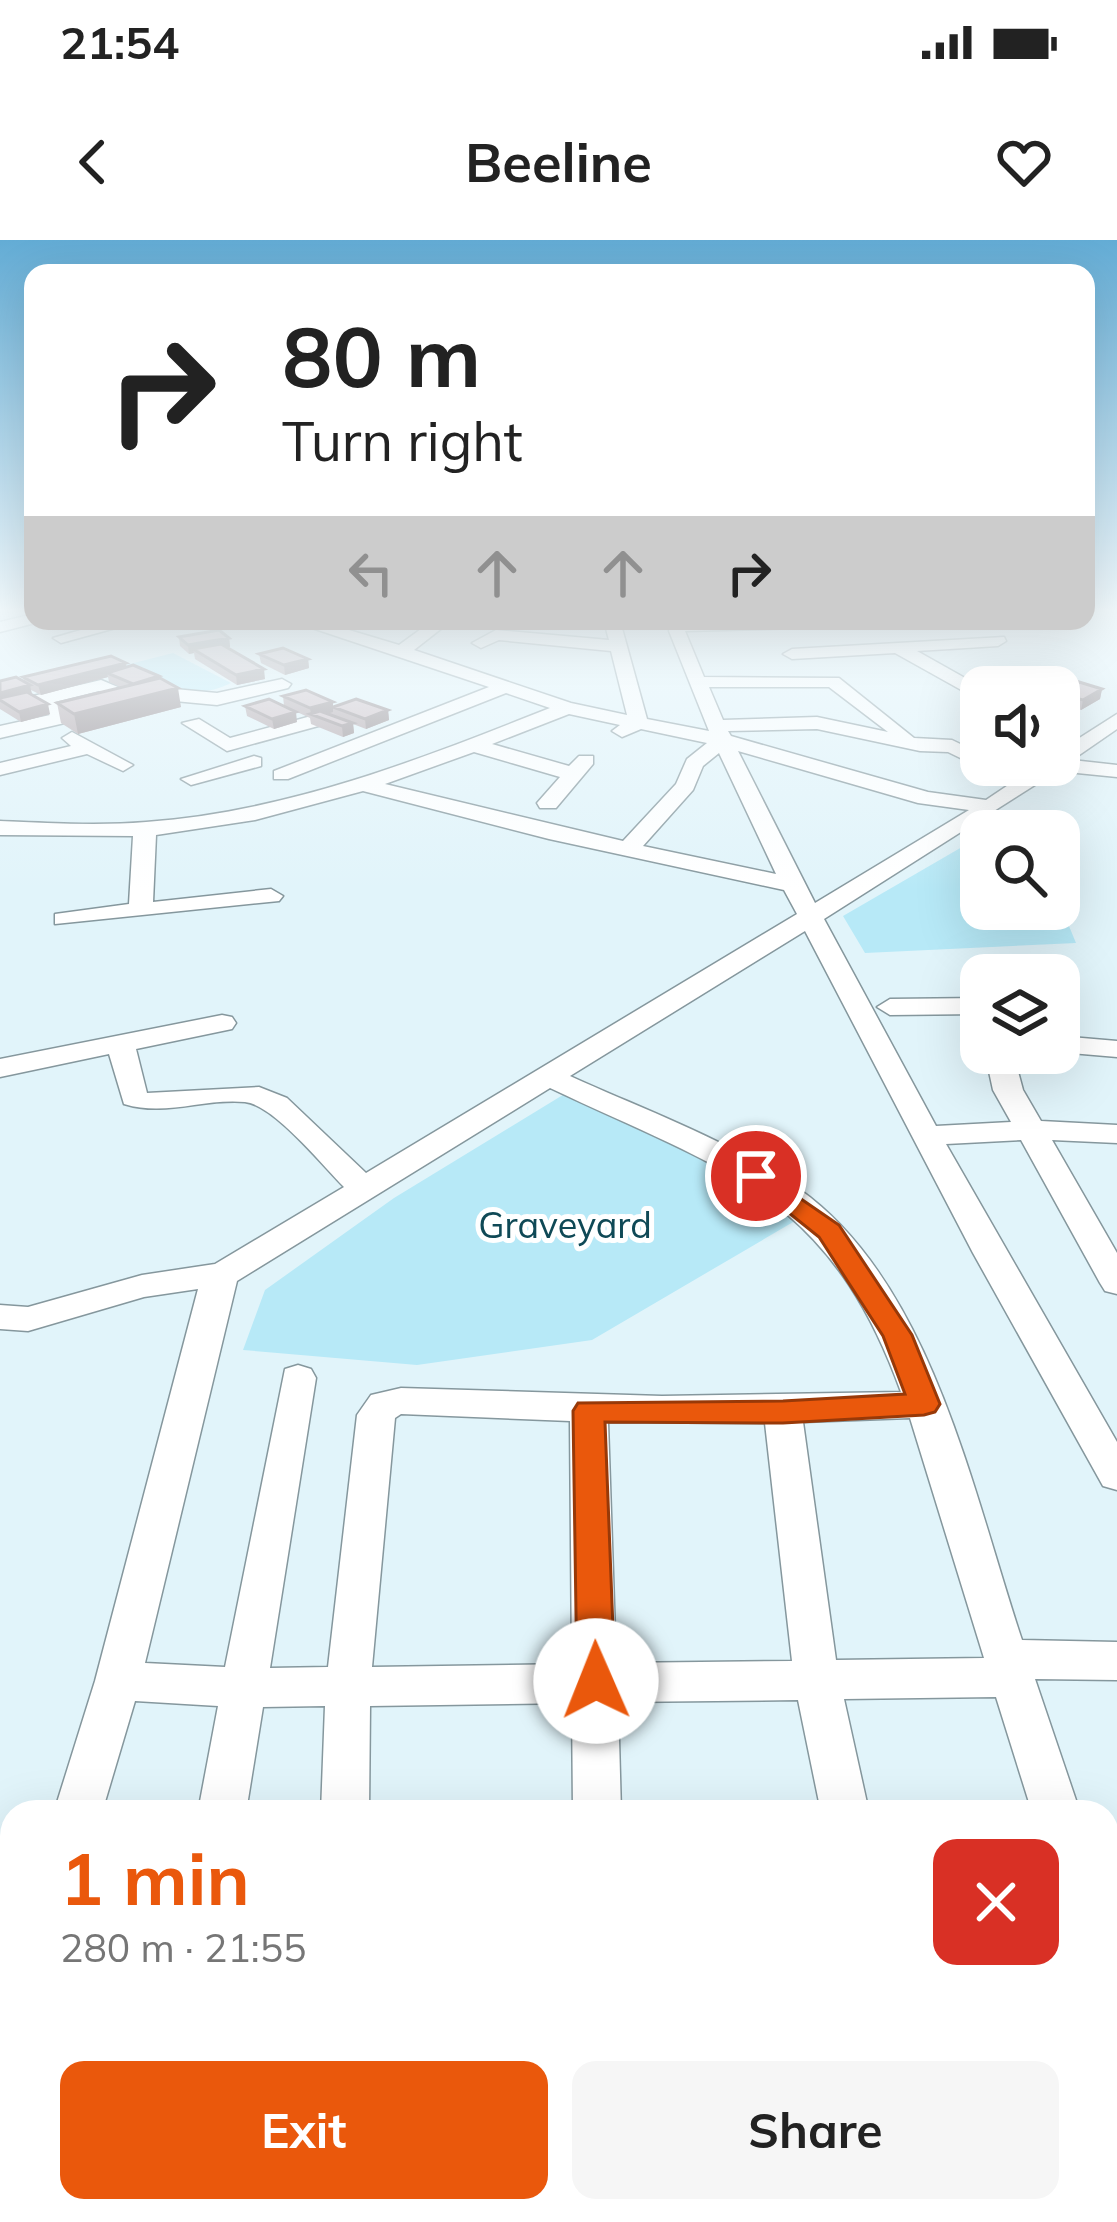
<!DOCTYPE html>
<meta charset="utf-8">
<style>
body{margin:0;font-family:Mulish,sans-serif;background:#f6f6f6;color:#222;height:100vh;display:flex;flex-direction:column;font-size:45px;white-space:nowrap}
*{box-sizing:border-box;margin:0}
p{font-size:39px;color:#767676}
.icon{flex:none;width:66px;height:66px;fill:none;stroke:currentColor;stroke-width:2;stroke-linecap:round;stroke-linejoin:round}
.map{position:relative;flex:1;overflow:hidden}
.drawer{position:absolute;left:0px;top:1560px;width:1119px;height:423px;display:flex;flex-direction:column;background:#fff;border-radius:36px 36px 0 0;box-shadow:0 12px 48px #0002}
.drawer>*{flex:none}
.hud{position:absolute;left:24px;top:24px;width:1071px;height:366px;border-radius:24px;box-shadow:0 12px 48px #0002;background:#fff;color:#222;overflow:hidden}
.controls{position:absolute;left:960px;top:426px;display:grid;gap:24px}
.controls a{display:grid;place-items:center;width:120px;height:120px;border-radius:24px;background:#fff;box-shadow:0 12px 48px #0002;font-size:60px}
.pin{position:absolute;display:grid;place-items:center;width:102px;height:102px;color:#fff;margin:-51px;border:6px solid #fff;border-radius:50%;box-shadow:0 3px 12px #0007}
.me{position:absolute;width:132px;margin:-66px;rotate:359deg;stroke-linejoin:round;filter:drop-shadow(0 0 9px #0008)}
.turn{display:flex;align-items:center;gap:42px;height:252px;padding:0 60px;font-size:54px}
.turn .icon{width:156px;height:156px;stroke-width:2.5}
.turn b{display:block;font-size:84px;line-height:102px}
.lanes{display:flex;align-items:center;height:114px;padding:0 60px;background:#0003;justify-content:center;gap:60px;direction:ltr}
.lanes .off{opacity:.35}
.round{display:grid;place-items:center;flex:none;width:126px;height:126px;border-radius:24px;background:#f6f6f6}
.head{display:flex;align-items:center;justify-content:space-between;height:204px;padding:0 60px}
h1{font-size:72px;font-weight:700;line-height:90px;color:#ea580c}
.cta{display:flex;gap:24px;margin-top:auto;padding:24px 60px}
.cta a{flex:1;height:138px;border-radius:24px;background:#ea580c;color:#fff;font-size:48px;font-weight:700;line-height:138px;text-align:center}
.cta a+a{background:#f6f6f6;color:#222}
.status{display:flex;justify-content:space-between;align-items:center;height:84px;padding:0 60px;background:#fff;direction:ltr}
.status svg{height:33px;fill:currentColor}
header{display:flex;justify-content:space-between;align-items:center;height:156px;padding:0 60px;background:#fff;font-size:54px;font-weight:700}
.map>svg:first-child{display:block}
.green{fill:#b7e9f7}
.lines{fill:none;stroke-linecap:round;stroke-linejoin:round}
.minor-casing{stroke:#85979d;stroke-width:3}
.minor{fill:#fff;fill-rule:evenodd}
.wall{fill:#ae9ea3}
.shaded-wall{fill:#8d8185}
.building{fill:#cab8be;stroke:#8d8185;stroke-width:3}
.route{fill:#ea580c;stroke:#983908;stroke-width:3}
.labels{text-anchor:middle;stroke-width:10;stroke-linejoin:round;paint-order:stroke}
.park-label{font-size:36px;fill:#0f4956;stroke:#fff}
</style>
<div class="status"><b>21:54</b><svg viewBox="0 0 49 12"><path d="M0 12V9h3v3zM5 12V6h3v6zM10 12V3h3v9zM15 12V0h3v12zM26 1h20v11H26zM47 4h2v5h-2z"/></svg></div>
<header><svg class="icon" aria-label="back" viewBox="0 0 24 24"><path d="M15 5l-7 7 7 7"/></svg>Beeline<svg class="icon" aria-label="heart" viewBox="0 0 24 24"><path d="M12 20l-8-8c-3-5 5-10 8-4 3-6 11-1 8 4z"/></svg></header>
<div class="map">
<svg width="1117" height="1982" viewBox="0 0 1117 1982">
<rect width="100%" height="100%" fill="#e1f4fa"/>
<path class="green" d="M 173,413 L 231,443 C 192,463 158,443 122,426 Z
M 981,596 L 981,669 L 1059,669 L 1059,662 L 1076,703 L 865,713 L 843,676 Z
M 571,850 L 812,971 L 592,1100 L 417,1125 L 243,1110 L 265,1050 L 394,958 Z"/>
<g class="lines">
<defs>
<path id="minor" d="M 33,374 L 33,381 L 39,382 L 0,392 L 0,382 Z
M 112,381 L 141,381 L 61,403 L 53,398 Z
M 291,381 L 319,381 L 399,405 L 432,381 L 451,381 L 414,410 L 571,463 L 627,475 L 611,411 L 499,400 L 481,408 L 472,403 L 496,390 L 609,400 L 604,381 L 620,381 L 647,479 L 709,491 L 669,391 L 672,381 L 885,381 L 877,386 L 685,391 L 704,437 L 839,438 L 914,498 L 952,500 L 981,514 L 981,525 L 989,525 L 981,528 L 948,512 L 920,511 L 817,489 L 728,491 L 731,496 L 928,552 L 986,560 L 1038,525 L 1059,525 L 1059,511 L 1117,474 L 1117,489 L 1072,520 L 1117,525 L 1117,537 L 1057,531 L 824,679 L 936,886 L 1011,882 L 993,850 L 985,813 L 1013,813 L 1023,850 L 1041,881 L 1117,885 L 1117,903 L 1052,900 L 1117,1013 L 1117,1054 L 1105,1051 L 1100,1043 L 1021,900 L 946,904 L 1117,1202 L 1117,1250 L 1103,1246 L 973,1013 L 805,691 L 570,836 C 647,871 729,900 799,949 C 932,1043 973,1254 1022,1400 L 1117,1402 L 1117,1440 L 1035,1439 L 1080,1572 L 1032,1572 L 996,1457 L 844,1459 L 869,1572 L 821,1572 L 798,1460 L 618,1462 L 621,1572 L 573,1572 L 572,1463 L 370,1466 L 369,1572 L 321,1572 L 325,1466 L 263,1467 L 246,1572 L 198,1572 L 218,1466 L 135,1461 L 102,1572 L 54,1572 L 95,1441 L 198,1049 L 144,1057 L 28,1091 L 0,1089 L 0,1065 L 28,1067 L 142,1035 L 215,1024 L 344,947 C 322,925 274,865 245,862 C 203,858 166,877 124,864 L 109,814 L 0,837 L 0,819 L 222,775 L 232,777 L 236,783 L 232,789 L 136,809 L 147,853 L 259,847 L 287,858 L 366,933 L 797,674 L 784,650 L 549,599 L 363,551 L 255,580 L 156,595 L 153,662 L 271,649 L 283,656 L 279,661 L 55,684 L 55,674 L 129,664 L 133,596 L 0,595 L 0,581 C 49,583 98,586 146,582 C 287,572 419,520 550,468 L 506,453 L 288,539 L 274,539 L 274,531 L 489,447 ZM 709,447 L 829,447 L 888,492 L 817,477 L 723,480 ZM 569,474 L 620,485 L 612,491 L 622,497 L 641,489 L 707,503 L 687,519 L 676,544 L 623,601 L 385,544 L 474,512 L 560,537 L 537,563 L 540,568 L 556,568 L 593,524 L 593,516 L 579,516 L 569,526 L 492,504 ZM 738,511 L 918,563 L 969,570 L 815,663 ZM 719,513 L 776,634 L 643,606 L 693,550 L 703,526 ZM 550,848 C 725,931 829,953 901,1152 L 662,1156 L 401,1148 L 371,1155 L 357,1175 L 328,1427 L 270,1428 L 316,1138 L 311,1129 L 298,1125 L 285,1129 L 225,1427 L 145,1423 L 237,1041 ZM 401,1174 L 570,1181 L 572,1424 L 372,1427 L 395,1178 ZM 910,1178 L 984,1418 L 836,1420 L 803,1182 ZM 608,1182 L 765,1183 L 792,1421 L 616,1423 Z
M 1004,397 L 1006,401 L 998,406 L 917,411 L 981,447 L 981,461 L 895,413 L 792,419 L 783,414 L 792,409 Z
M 282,439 L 291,444 L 288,448 L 217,465 L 164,460 L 0,498 L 0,486 L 50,475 L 33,464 L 33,456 L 101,440 L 137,455 L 164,448 L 217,453 ZM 99,451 L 117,459 L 69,470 L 55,462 Z
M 326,472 L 336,478 L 333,482 L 227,511 L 182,483 L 199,479 L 230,498 Z
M 72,492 L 133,525 L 123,531 L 87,514 L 0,535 L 0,523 L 71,506 L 62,498 Z
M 254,516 L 261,518 L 261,526 L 191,545 L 181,539 Z
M 981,758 L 981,774 L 890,775 L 877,767 L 890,759 Z
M 1059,796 L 1117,801 L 1117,817 L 1059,812 Z
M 0,1699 L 12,1701 L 12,1755 L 0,1751 Z
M 12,1765 L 12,1855 L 0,1860 L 0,1770 Z
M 1107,1792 L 1117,1796 L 1117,1948 L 1107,1944 Z
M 544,1971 L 604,1971 L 603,1982 L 543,1982 Z"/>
</defs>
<use href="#minor" class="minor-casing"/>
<use href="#minor" class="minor"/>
</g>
<path class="wall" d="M 179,397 L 229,398 L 230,407 L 227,407 L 265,439 L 237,445 L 195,419 L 194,413 L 189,414 L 180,406 Z
M 259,414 L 308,419 L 309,428 L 285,435 L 261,423 Z
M 126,427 L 181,467 L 78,494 L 61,483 L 57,463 L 120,447 L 109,442 L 108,437 L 41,455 L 31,450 L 32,454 L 50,474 L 21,482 L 0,469 L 0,441 L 24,442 L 23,437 Z
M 1059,447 L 1102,449 L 1100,459 L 1081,470 L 1059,464 Z
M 283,456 L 333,467 L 388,470 L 389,480 L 366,489 L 353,484 L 354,493 L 343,497 L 311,484 L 310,478 L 284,466 Z
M 245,466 L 297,482 L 274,489 L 247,476 Z"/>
<path class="shaded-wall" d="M 229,398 L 230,407 L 199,412 L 193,409 L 194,413 L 189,414 L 188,405 Z
M 308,419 L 309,428 L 285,435 L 284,425 Z
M 126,423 L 127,432 L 107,433 L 108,437 L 41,455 L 38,445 Z
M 264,429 L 265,439 L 237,445 L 236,435 Z
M 30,445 L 32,455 L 0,460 L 0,453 Z
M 178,448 L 181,467 L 78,494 L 74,474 Z
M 1102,449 L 1100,459 L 1081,470 L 1083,460 Z
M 333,462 L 333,472 L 317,477 L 311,475 L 310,468 Z
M 48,464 L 50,474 L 21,482 L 19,472 Z
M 388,470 L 389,480 L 366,489 L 365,479 Z
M 296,472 L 297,482 L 274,489 L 272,479 Z
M 353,483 L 354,493 L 343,497 L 342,486 Z"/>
<path class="building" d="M 219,390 L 229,398 L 188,405 L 179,397 Z
M 221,404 L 264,429 L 236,435 L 193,409 Z
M 283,408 L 308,419 L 284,425 L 259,414 Z
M 111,416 L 126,423 L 38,445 L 23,437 Z
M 133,425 L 159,436 L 133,444 L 107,433 Z
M 16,437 L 30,445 L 0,453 L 0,441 Z
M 160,438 L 178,448 L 74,474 L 57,463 Z
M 1066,438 L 1102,449 L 1083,460 L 1059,454 L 1059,447 L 1051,447 Z
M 306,450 L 333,462 L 310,468 L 283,456 Z
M 27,452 L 48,464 L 19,472 L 0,460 L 0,458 Z
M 269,459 L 296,472 L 272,479 L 245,466 Z
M 356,459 L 388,470 L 365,479 L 333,467 Z
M 320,471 L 353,483 L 342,486 L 310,474 Z"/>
<linearGradient id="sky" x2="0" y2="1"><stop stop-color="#63acd5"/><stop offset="0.57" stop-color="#f2fafd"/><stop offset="1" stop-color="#f2fafd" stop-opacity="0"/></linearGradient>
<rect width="1117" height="650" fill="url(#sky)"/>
<path class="route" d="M 756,928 L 839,985 L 912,1095 L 940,1164 L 935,1172 L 924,1175 L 783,1183 L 605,1182 L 615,1441 L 609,1453 L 596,1457 L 583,1453 L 577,1441 L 573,1171 L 578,1163 L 783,1161 L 905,1154 L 883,1096 L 819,997 L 743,936 Z"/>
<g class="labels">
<g class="park-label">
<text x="565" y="998">Graveyard</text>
</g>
</g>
</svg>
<div class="controls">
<a><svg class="icon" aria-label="sound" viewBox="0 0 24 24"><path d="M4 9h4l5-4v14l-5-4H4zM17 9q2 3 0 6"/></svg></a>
<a><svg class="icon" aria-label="search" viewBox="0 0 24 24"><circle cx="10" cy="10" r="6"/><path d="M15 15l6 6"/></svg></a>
<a><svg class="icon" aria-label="layers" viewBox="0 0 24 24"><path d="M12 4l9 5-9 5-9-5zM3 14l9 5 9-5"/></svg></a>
</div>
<div class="pin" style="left:756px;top:936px;background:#d93025"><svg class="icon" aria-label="arrive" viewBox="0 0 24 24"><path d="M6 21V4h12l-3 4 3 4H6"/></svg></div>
<svg class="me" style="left:596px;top:1441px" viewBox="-20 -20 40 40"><circle r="19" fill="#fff"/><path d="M0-13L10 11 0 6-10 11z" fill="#ea580c"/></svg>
<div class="hud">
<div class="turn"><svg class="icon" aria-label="right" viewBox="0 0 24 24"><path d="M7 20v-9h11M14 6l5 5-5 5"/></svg><div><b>80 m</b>Turn right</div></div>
<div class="lanes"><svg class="icon off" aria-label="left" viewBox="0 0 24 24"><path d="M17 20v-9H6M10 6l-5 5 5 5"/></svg><svg class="icon off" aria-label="ahead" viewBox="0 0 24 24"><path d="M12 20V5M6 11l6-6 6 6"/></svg><svg class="icon off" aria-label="ahead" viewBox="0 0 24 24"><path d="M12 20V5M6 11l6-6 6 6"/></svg><svg class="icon" aria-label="right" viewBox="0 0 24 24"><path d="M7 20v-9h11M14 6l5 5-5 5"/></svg></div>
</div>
<section class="drawer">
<div class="head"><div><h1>1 min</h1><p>280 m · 21:55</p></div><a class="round" style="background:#d93025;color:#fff"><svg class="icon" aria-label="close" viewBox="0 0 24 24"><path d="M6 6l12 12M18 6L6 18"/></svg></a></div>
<div class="cta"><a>Exit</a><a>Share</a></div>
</section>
</div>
